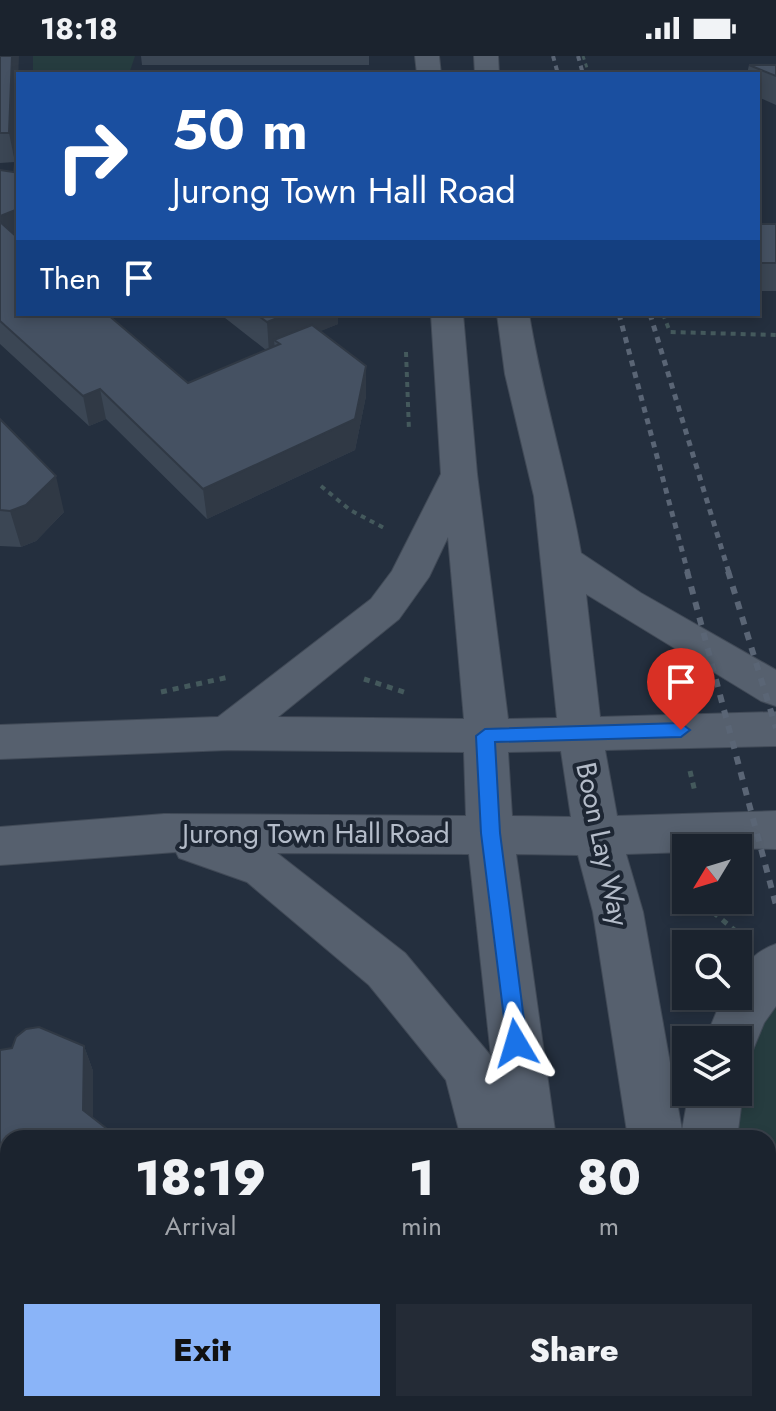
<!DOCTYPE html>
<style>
body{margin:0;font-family:Jost,sans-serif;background:#242b36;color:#f1f3f6;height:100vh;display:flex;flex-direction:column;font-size:30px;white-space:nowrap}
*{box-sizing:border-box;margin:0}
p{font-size:26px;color:#a0a4aa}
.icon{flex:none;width:44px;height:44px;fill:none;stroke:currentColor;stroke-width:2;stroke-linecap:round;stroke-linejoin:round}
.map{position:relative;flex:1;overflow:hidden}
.details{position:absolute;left:0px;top:1074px;width:776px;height:282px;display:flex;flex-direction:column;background:#1b232e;border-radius:24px 24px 0 0;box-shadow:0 4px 12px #0003,0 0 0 2px #39404a}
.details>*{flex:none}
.banner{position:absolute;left:16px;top:16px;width:744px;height:244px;border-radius:0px;box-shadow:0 4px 12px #0003,0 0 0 2px #39404a;background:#1a4fa0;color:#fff;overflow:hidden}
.needle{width:52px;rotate:232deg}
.buttons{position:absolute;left:672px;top:778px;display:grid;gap:16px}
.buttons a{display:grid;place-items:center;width:80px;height:80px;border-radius:0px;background:#1b232e;box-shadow:0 4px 12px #0003,0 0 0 2px #39404a;font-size:40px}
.pin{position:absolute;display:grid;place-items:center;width:68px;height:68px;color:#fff;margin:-82px -34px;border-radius:50% 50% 50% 0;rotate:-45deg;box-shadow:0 0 8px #0007}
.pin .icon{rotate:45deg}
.me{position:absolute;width:88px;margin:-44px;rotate:353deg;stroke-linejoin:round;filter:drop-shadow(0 0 6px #0008)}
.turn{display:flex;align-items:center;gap:28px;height:168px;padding:0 24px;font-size:36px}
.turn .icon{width:104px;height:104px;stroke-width:2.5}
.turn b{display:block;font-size:56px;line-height:68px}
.then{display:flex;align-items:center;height:76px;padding:0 24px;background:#0003;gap:16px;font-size:30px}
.eta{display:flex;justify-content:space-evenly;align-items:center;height:136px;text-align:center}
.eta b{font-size:48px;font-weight:800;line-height:56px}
.button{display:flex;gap:16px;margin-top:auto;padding:16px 24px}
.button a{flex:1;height:92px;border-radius:0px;background:#8ab4f8;color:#111;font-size:32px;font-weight:800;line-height:92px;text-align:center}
.button a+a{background:#242b36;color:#f1f3f6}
.status{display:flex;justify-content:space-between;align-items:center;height:56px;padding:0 40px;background:#1b232e;direction:ltr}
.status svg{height:22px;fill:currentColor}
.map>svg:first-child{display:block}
.green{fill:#263c3f}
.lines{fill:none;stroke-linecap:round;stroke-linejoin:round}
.major-casing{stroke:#414a57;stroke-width:2}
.path-far2{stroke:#44595c;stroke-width:3;stroke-dasharray:4 4;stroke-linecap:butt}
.path-far1{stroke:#44595c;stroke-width:4;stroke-dasharray:5 5;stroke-linecap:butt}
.path{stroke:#44595c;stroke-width:5;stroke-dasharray:6 6;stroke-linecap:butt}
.major{fill:#56606e;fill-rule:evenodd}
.rail-far2{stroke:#5a6575;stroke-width:4;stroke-dasharray:5 5;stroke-linecap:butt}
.rail-far1{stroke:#5a6575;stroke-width:5;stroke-dasharray:6 6;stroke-linecap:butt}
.rail{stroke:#5a6575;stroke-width:6;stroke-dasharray:8 8;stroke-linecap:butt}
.wall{fill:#3b4654}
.shaded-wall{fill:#303945}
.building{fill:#455162;stroke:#303945;stroke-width:2}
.route{fill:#1a73e8;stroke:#114b97;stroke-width:2}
.labels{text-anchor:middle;stroke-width:8;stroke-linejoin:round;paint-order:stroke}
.street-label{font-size:28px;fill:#b4bcc9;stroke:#1d2633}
</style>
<div class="status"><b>18:18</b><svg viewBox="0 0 49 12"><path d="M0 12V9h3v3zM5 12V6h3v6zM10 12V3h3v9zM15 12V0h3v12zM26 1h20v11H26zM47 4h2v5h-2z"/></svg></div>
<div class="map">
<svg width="776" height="1355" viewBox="0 0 776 1355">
<rect width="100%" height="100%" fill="#242f3e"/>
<path class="green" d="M 33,0 L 135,0 L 129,18 L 33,16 Z
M 776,910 L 776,1355 L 703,1355 L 701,1348 L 768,1348 L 768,1082 L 709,1082 L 738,1036 L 738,984 Z"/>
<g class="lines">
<defs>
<path id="major" d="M 415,0 L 439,0 L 441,18 L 417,18 Z
M 474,0 L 498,0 L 499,18 L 475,18 Z
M 431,258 L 463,258 L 477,418 L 508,663 L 557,662 L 534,440 L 505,318 L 497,258 L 529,258 C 542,339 567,416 581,497 L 641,537 L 776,614 L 776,650 L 761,645 L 586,538 L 600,661 L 776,656 L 776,690 L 605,694 L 617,760 L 776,755 L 776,793 L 686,792 L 686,796 L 626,798 L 643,856 L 682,1074 L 689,1036 L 738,1036 L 738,1024 L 743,1036 L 737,1082 L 628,1082 L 593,856 L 578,799 L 516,798 L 556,1082 L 461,1082 L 446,1024 L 369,929 L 247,826 L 179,802 L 176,796 L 0,809 L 0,771 L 164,758 L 466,760 L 464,696 L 228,694 L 0,703 L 0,669 L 218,661 L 371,543 L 392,515 L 441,418 ZM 448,481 L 464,663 L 278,661 L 399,563 L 429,521 ZM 561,695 L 571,761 L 512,760 L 508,696 ZM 277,797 L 469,798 L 491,1000 L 405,897 Z
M 776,888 L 776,950 L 764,967 L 750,1001 L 738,1005 L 738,984 L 705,984 L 723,940 L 738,940 C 738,913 751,897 776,888 Z
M 528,1348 L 592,1348 L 593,1355 L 529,1355 Z
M 669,1348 L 733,1348 L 735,1355 L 671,1355 Z"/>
</defs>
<use href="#major" class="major-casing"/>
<path class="path-far2" d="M 583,0 L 589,18"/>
<path class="path-far1" d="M 663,258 L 670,276 L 776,279
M 406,296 L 409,375
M 321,430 L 350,454 L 386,473"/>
<path class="path" d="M 364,623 L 407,637
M 161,636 L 229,621
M 690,715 L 695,736
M 712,844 L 714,857 L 743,881"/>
<use href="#major" class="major"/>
<path class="rail-far2" d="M 553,0 L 558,18
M 578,0 L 583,18"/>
<path class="rail-far1" d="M 619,258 L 688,517
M 650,258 L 729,517"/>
<path class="rail" d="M 687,515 L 776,849
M 728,515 L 776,672"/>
</g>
<path class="wall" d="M 0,0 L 15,106 L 0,107 Z
M 141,0 L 369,0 L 369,9 L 142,9 Z
M 749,9 L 776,9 L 776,49 L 758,41 L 758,18 L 747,18 Z
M 0,114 L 18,258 L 188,327 L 266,294 L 220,258 L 338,258 L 338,268 L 320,275 L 366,310 L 366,340 L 355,394 L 207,463 L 106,363 L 89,370 L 0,288 Z
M 758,168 L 776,168 L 776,235 L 758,235 Z
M 0,363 L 64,456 L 36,485 L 21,491 L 0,490 Z
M 84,990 L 93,1015 L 93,1062 L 116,1080 L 186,1073 L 188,1082 L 8,1082 L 8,1314 L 0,1315 L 0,994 Z"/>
<path class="shaded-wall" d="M 12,0 L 19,0 L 15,106 L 9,77 Z
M 18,153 L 18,184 L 0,183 L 0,160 Z
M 288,258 L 338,258 L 338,268 L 280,292 L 280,288 L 274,284 L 275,294 L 269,296 L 267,266 Z
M 366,310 L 366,340 L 355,394 L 207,463 L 203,433 Z
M 100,333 L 106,363 L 89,370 L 83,340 Z
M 56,420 L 64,456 L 36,485 L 21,491 L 10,455 Z
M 84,990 L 93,1015 L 93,1078 L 83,1054 Z"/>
<path class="building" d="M 0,0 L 12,0 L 9,77 L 0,77 Z
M 749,9 L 776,9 L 776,20 Z
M 18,107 L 18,153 L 0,160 L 0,114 L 14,116 L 15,108 Z
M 0,166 L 18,182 L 18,258 L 107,258 L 188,327 L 280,288 L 274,284 L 312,269 L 366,310 L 355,363 L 203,433 L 100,333 L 83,340 L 0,265 Z
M 758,168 L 776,168 L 776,207 L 758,207 Z
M 256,258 L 288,258 L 267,266 Z
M 0,363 L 56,420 L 26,449 L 10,455 L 0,454 Z
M 39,971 L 84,990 L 83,1054 L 116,1080 L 186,1073 L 186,1082 L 8,1082 L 8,1296 L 5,1294 L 0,1295 L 0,994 L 12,992 L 16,981 L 26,973 Z"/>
<path class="route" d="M 681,667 L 690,674 L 681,681 L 495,686 L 500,777 L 527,987 L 524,994 L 516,997 L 508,994 L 481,777 L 476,680 L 485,673 Z"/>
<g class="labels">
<g class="street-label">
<text x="316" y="787">Jurong Town Hall Road</text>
<text transform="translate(603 788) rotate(78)" y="10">Boon Lay Way</text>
</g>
</g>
</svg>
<div class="buttons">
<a><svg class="needle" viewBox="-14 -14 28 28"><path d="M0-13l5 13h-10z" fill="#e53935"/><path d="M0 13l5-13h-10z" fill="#a0a4aa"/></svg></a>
<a><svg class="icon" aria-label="search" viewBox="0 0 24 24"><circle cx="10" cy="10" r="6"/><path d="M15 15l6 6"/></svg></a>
<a><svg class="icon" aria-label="layers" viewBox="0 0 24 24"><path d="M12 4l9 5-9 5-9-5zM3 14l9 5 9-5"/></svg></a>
</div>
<div class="pin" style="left:681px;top:674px;background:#d93025"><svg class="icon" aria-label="arrive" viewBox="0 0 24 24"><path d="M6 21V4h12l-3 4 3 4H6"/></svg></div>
<svg class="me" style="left:516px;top:987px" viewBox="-20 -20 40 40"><path d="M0-17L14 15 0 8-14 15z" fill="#1a73e8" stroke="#fff" stroke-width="4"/></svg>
<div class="banner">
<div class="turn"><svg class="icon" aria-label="right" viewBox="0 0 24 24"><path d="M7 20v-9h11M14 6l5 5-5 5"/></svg><div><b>50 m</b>Jurong Town Hall Road</div></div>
<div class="then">Then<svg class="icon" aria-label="arrive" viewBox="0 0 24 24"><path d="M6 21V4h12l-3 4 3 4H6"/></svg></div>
</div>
<section class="details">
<div class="eta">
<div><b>18:19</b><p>Arrival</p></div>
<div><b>1</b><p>min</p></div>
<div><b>80</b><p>m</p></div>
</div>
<div class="button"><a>Exit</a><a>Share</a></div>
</section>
</div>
